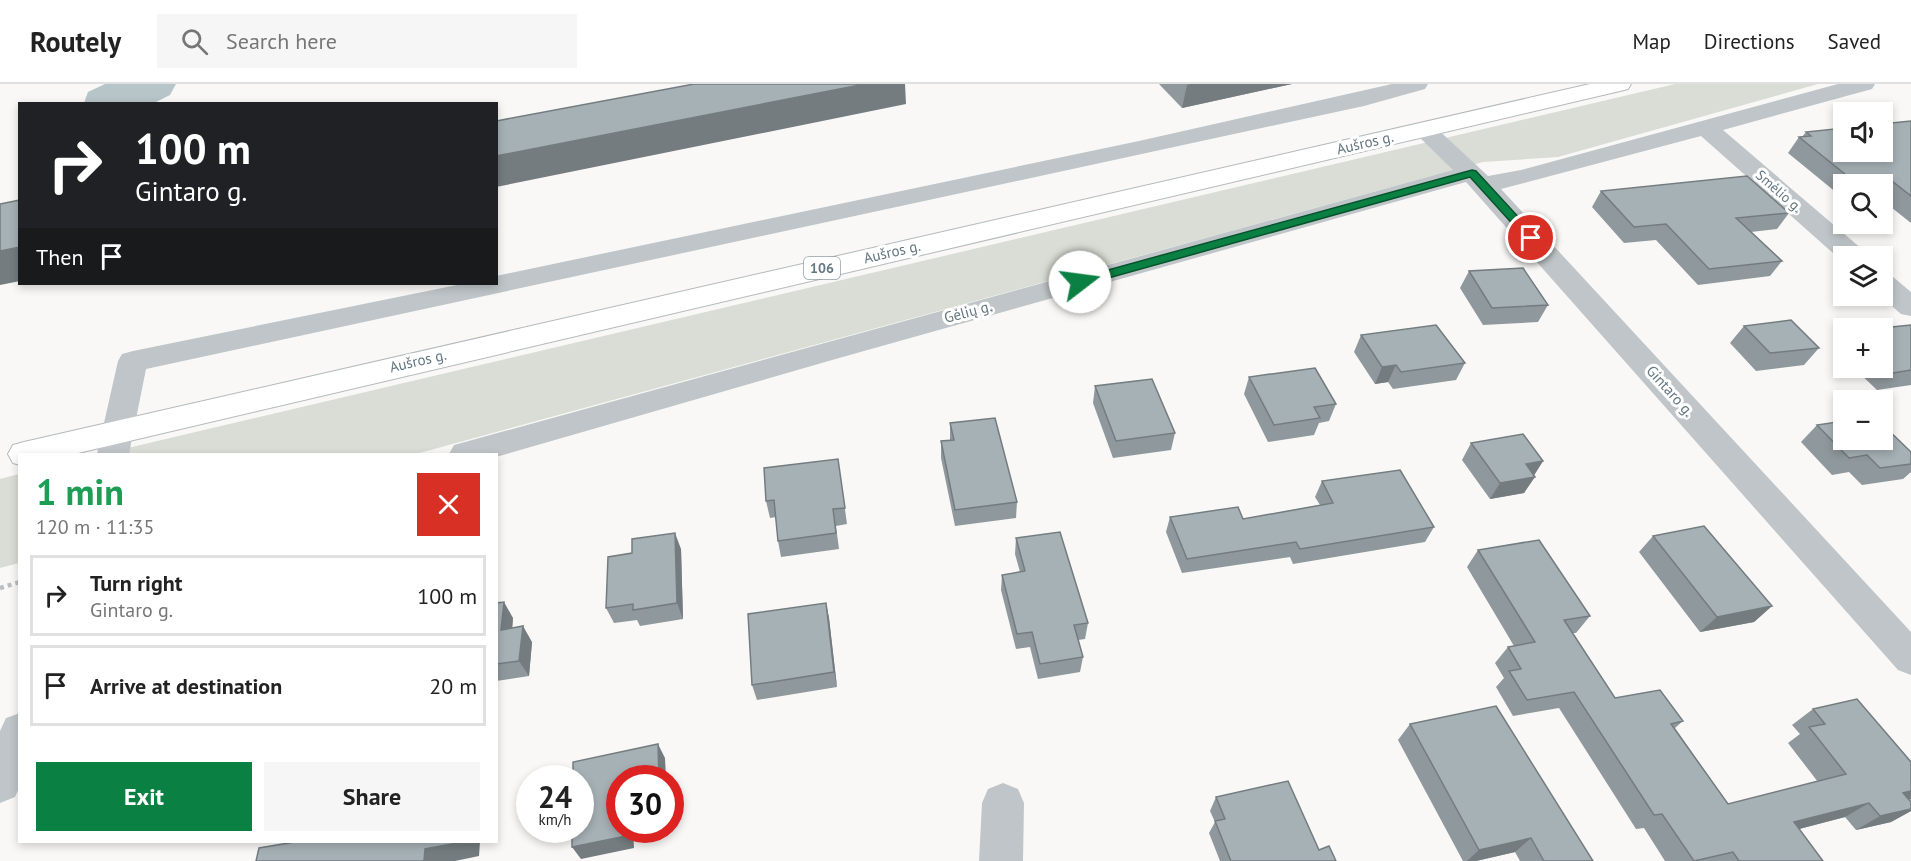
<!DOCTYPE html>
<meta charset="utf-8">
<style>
body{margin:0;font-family:"PT Sans",sans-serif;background:#f6f6f6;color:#222;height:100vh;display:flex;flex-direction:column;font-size:22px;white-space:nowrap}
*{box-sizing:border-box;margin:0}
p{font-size:20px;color:#767676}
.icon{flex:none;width:33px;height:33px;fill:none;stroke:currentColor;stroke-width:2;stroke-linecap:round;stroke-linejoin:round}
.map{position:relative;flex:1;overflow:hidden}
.sheet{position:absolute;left:18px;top:369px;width:480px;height:390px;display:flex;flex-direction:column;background:#fff;border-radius:0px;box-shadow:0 3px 9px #0003}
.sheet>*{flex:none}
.top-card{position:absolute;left:18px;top:18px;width:480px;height:183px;border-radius:0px;box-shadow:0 3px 9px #0003;background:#202124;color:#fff;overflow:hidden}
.controls{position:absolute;left:1833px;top:18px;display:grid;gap:12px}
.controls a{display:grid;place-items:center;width:60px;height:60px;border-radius:0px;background:#fff;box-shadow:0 3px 9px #0003;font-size:30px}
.speed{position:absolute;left:516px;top:681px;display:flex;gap:12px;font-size:30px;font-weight:700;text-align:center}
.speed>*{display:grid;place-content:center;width:78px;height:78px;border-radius:50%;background:#fff;box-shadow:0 3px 9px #0003;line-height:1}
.speed small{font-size:15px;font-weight:400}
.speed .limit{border:9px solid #d22;background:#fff;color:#111}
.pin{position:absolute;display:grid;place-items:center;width:51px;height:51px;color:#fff;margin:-26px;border:3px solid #fff;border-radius:50%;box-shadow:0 2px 6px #0007}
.me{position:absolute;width:66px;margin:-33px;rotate:75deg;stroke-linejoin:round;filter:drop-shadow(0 0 4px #0008)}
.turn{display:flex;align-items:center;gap:21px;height:126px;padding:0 18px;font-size:27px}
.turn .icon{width:78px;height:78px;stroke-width:2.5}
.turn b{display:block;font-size:42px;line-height:51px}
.then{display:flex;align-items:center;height:57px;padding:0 18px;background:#0003;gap:12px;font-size:22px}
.round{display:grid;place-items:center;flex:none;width:63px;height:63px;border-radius:0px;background:#f6f6f6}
.headline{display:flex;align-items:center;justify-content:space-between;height:102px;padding:0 18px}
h1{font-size:36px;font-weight:700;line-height:45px;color:#1e9e55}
.button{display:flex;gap:12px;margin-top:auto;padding:12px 18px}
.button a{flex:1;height:69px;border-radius:0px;background:#0b8043;color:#fff;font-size:24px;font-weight:700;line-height:69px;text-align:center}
.button a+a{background:#f6f6f6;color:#222}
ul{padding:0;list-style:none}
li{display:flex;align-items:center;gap:18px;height:81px;margin:0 12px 9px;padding:0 6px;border:3px solid #e0e0e0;border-radius:0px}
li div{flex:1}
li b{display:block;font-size:22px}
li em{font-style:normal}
header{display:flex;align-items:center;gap:36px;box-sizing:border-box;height:84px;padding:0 30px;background:#fff;border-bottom:2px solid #e0e0e0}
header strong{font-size:28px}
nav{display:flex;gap:33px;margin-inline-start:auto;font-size:21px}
.search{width:420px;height:54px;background:#f6f6f6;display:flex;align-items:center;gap:15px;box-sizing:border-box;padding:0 21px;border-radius:0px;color:#767676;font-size:22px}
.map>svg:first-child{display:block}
.green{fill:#d9ddd5}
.water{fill:#b7c5c8}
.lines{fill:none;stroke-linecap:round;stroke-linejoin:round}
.primary-casing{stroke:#b3b9bc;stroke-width:2}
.path{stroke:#babec0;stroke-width:4.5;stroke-dasharray:4 4;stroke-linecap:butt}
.minor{fill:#bfc5c8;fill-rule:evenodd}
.primary{fill:#fff;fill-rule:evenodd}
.wall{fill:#8f989c}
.shaded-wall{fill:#747c7f}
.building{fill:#a6b1b5;stroke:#747c7f;stroke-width:1.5}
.route{fill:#0b8043;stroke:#07532c;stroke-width:1.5}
.labels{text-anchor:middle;stroke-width:6;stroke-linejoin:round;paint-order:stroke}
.far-street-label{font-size:14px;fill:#647780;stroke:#fff}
.shield{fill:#fff;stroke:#92a0a6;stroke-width:1.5}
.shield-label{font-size:14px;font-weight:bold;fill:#647780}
.street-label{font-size:15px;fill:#647780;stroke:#fff}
</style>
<header>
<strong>Routely</strong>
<div class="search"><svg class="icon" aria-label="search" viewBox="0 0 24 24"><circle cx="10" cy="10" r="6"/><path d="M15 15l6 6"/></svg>Search here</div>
<nav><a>Map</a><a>Directions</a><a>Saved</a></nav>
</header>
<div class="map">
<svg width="1911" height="777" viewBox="0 0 1911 777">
<rect width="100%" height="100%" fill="#f9f8f6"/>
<path class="green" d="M 1675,0 L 1818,0 L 1558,73 L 1483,78 L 416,370 L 102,370 Z
M 19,390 L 19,479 L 0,484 L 0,395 Z"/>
<path class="water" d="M 176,0 L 170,11 L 154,19 L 84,19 L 88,8 L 105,0 Z"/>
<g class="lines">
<defs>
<path id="primary" d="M 1590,0 L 1631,0 L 1628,5 L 1620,7 L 74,370 L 20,370 L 20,381 L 13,379 L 8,370 L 13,361 L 24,358 Z"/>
</defs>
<use href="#primary" class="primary-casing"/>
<path class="path" d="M 0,504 L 20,498"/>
<path class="minor" d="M 1392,0 L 1428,0 L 1425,5 L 1364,22 L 146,285 L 129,370 L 97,370 L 118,277 L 122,270 L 133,267 L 462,200 L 496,200 L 496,192 L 1139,57 Z
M 1838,0 L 1875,0 L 1872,5 L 1723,46 L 1863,166 L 1866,172 L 1844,172 L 1843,178 L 1701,52 L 1501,105 L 1911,548 L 1911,591 L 1898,586 L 1466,98 L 832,276 L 496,373 L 496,370 L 449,370 L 454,361 L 465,358 L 1453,86 L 1416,50 L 1412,45 L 1416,40 L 1424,38 L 1432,40 L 1488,92 L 1521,86 Z
M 1882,189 L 1892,192 L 1911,208 L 1911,232 L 1901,230 L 1880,212 L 1882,212 Z
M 20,629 L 20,702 L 15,713 L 0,719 L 0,647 L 6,634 Z
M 1003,699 L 1018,705 L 1024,719 L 1023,777 L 979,777 L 982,719 L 988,705 Z"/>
<use href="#primary" class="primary"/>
</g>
<path class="wall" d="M 1159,0 L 1292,0 L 1182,24 Z
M 1911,37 L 1911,139 L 1882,116 L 1882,100 L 1844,100 L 1844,114 L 1843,114 L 1788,69 L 1799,53 L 1802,53 L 1806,48 Z
M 1601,107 L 1789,129 L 1777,145 L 1751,148 L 1782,177 L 1770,192 L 1698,201 L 1656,156 L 1624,159 L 1592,123 Z
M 1469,187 L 1548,221 L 1538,238 L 1483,241 L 1460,204 Z
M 1911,241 L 1911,301 L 1877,306 L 1854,284 L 1882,284 L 1882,244 Z
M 1744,242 L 1819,264 L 1804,281 L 1756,287 L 1730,259 Z
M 1361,251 L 1465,279 L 1456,296 L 1393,305 L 1388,298 L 1375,300 L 1354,268 Z
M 1844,256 L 1844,274 L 1835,266 Z
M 1249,293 L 1336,320 L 1329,337 L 1319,339 L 1314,351 L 1268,358 L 1244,310 Z
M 1095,302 L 1175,349 L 1171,366 L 1113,374 L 1093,319 Z
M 950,339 L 1017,418 L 1016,434 L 955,442 L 941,374 L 941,357 L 950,356 Z
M 1817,341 L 1911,368 L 1911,388 L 1903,395 L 1862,401 L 1849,388 L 1832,391 L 1801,358 Z
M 1471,359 L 1543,377 L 1534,391 L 1524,409 L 1490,415 L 1462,376 Z
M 838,375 L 847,440 L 836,442 L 839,465 L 781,473 L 778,457 L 776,433 L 770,434 L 766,417 Z
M 1322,397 L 1434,443 L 1425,458 L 1293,480 L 1290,473 L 1182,489 L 1166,448 L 1170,433 L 1243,435 L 1320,421 L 1315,413 Z
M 1653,452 L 1772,522 L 1754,538 L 1700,548 L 1639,468 Z
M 1016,454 L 1088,539 L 1085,555 L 1078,556 L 1083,573 L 1080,588 L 1038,595 L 1030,563 L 1016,565 L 1001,506 L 1002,491 L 1020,488 L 1015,470 Z
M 681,465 L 683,535 L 640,542 L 637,536 L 614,539 L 606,524 Z
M 1478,466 L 1590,532 L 1576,549 L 1572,549 L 1615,614 L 1683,637 L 1675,644 L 1728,720 L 1818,698 L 1788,659 L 1800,650 L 1792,641 L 1813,625 L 1911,715 L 1909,716 L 1911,718 L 1911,727 L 1891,738 L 1856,746 L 1845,733 L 1799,745 L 1823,777 L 1665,777 L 1644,744 L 1636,745 L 1559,624 L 1513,632 L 1496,603 L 1504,594 L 1495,579 L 1508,563 L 1514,562 L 1467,483 Z
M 496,519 L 513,534 L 512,544 L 532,558 L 529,592 L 496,597 Z
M 826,519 L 829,534 L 837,603 L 757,616 L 752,601 Z
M 1410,640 L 1593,777 L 1520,777 L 1515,768 L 1476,777 L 1463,777 L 1398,656 Z
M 1216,713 L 1319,766 L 1336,777 L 1220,777 L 1209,749 L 1215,738 L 1210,727 Z"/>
<path class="shaded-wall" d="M 865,0 L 905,0 L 906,20 L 496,103 L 496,72 Z
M 1190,0 L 1292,0 L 1182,24 L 1187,1 Z
M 20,163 L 20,197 L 0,201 L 0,167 Z
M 1396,281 L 1388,298 L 1375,300 L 1382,283 Z
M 1543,377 L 1533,393 L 1535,393 L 1524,409 L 1490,415 L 1500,399 L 1526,380 Z
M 675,449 L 681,465 L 683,535 L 677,519 Z
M 504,518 L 513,534 L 511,561 L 501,546 Z
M 826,519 L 829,534 L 837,603 L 834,588 Z
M 1772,522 L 1754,538 L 1700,548 L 1717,533 Z
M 523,542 L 532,558 L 529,592 L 519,577 Z
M 658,660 L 665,674 L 666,694 L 659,694 Z
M 1911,707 L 1911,715 L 1907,717 L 1903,709 Z
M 1869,719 L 1845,733 L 1772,752 L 1794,738 Z
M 1911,725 L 1911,727 L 1891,738 L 1856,746 L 1880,732 Z
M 625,746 L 633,746 L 634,764 L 581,775 L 572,763 Z
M 1531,754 L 1515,768 L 1476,777 L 1467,777 L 1479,766 Z
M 463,758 L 480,758 L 479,772 L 455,777 L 424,777 L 425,765 Z"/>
<path class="building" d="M 694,0 L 865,0 L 496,72 L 496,37 Z
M 1911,37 L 1911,112 L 1888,94 L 1855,98 L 1799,53 L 1811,52 L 1806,48 L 1844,44 L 1844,68 L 1882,68 L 1882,40 Z
M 1747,92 L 1789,129 L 1736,134 L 1782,177 L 1709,185 L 1666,140 L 1634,143 L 1601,107 Z
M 20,116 L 20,163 L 0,167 L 0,120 Z
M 1523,184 L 1548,221 L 1492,224 L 1469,187 Z
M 1791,236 L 1819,264 L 1770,269 L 1744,242 Z
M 1436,241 L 1465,279 L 1401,288 L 1396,281 L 1382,283 L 1361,251 Z
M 1911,241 L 1911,286 L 1893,289 L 1882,279 L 1882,244 Z
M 1315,284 L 1336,320 L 1314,323 L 1320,334 L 1274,341 L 1249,293 Z
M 1152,295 L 1175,349 L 1116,357 L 1095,302 Z
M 995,334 L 1017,418 L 955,426 L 941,357 L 954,356 L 950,339 Z
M 1844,337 L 1844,356 L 1882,356 L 1882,340 L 1911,368 L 1911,380 L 1880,384 L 1867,371 L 1849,374 L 1817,341 Z
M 1523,350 L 1543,377 L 1526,380 L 1535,393 L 1500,399 L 1471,359 Z
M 838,375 L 845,424 L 833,425 L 836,449 L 778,457 L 774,416 L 766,417 L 764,384 Z
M 1400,386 L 1434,443 L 1300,465 L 1296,458 L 1187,475 L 1170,433 L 1238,423 L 1243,435 L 1333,419 L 1322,397 Z
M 1704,442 L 1772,522 L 1717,533 L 1653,452 Z
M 1060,448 L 1088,539 L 1074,541 L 1083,573 L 1040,580 L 1032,548 L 1017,550 L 1002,491 L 1025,487 L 1016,454 Z
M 675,449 L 677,519 L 633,526 L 633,520 L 606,524 L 608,473 L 632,469 L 632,455 Z
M 1539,456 L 1590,532 L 1564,536 L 1615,614 L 1660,606 L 1683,637 L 1671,640 L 1728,720 L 1846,690 L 1809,643 L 1825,640 L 1813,625 L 1857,615 L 1911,678 L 1911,707 L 1903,709 L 1911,718 L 1911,725 L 1880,732 L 1869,719 L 1794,738 L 1823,777 L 1739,777 L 1733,768 L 1694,777 L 1662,730 L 1654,731 L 1574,608 L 1527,616 L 1509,587 L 1521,585 L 1508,563 L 1535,558 L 1478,466 Z
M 504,518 L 501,546 L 523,542 L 519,577 L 496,580 L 496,519 Z
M 826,519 L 834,588 L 752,601 L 748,530 Z
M 1496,622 L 1593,777 L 1544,777 L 1531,754 L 1479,766 L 1410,640 Z
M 658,660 L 659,694 L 620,694 L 620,746 L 625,746 L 626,752 L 572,763 L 572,746 L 580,746 L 580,694 L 573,694 L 573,678 Z
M 1288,697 L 1319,766 L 1329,762 L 1336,777 L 1231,777 L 1215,737 L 1225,735 L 1216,713 Z
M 295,758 L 463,758 L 425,765 L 424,777 L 256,777 L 259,764 Z"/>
<path class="route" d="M 1472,86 L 1476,87 L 1535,151 L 1535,156 L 1527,156 L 1470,93 L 1080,202 L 1074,198 L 1075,195 Z"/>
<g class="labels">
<g class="far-street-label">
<text transform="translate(1779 107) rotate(41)" y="5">Smėlio g.</text>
</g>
<rect class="shield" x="804" y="173" width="36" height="22" rx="4.5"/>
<g class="shield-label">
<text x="822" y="189">106</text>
</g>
<g class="street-label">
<text transform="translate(1365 59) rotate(-13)" y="5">Aušros g.</text>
<text transform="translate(892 168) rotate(-13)" y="5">Aušros g.</text>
<text transform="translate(968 228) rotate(-15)" y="5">Gėlių g.</text>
<text transform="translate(418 277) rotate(-13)" y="5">Aušros g.</text>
<text transform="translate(1670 307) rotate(48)" y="5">Gintaro g.</text>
</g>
</g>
</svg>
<div class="controls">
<a><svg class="icon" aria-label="sound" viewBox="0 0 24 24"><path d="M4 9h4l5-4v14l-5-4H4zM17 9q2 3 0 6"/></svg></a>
<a><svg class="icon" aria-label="search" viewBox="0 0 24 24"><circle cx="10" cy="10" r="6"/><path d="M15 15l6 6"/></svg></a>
<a><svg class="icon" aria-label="layers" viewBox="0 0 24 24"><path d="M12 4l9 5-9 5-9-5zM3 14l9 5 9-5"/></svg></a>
<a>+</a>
<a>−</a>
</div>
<div class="speed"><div>24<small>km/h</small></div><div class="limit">30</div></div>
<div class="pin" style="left:1531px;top:154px;background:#d93025"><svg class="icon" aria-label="arrive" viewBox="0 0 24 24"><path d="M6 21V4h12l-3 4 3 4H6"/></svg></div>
<svg class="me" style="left:1080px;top:198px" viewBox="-20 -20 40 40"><circle r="19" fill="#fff"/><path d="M0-13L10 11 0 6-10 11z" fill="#0b8043"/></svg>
<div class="top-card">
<div class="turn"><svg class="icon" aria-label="right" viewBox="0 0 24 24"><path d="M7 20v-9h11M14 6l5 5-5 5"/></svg><div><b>100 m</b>Gintaro g.</div></div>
<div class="then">Then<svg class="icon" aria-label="arrive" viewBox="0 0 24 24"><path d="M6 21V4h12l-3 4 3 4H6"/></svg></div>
</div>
<section class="sheet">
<div class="headline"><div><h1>1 min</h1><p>120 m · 11:35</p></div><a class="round" style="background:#d93025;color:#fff"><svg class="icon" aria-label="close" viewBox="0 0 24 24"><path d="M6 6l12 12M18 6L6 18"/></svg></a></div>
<ul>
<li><svg class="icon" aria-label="right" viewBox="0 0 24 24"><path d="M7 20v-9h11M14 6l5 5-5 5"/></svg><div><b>Turn right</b><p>Gintaro g.</p></div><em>100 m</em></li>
<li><svg class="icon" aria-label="arrive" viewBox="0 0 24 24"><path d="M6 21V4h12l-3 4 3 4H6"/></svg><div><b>Arrive at destination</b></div><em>20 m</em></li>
</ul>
<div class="button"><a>Exit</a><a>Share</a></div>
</section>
</div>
